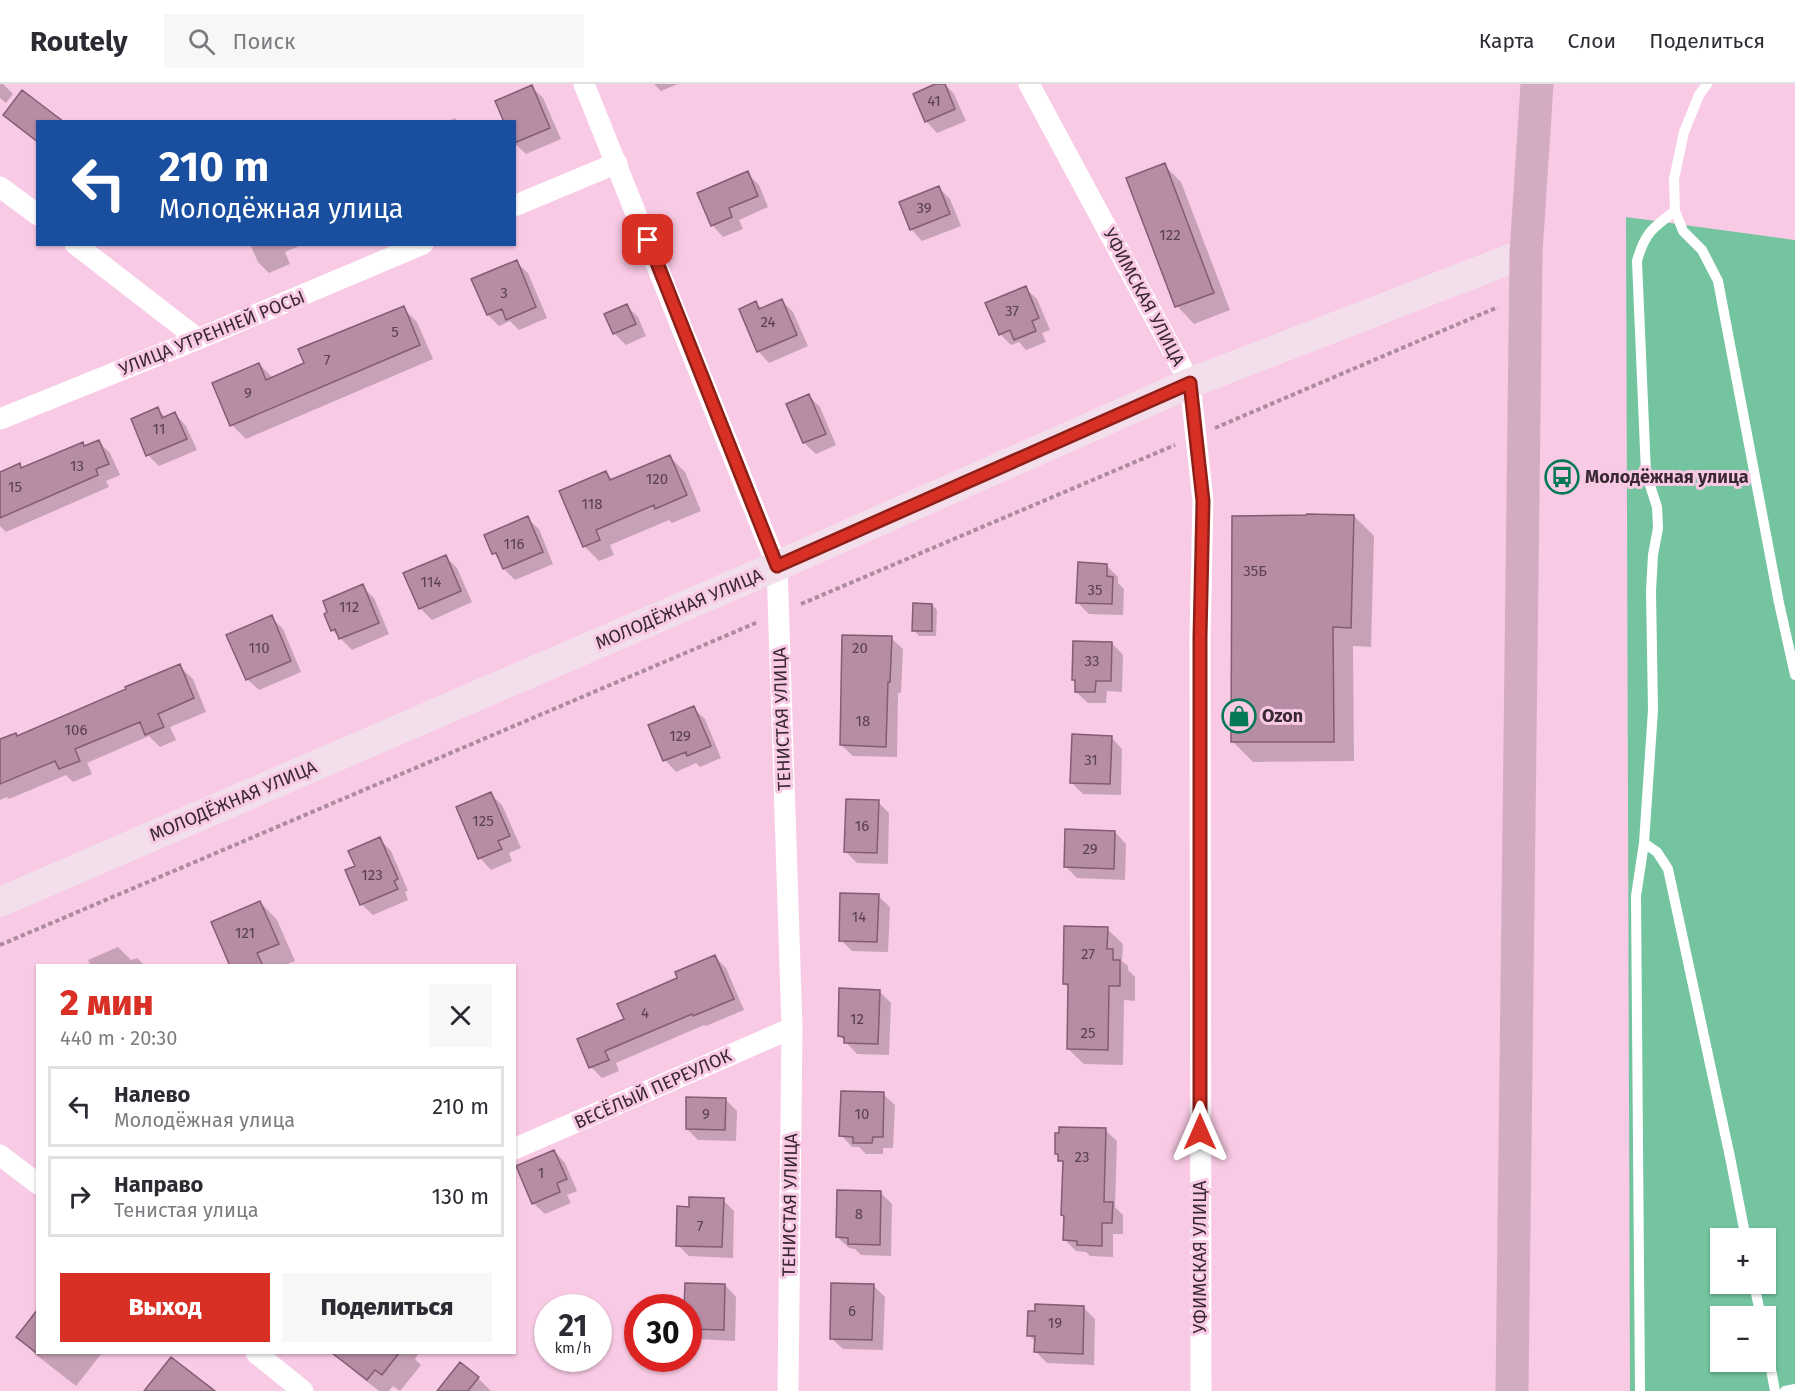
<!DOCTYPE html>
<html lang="ru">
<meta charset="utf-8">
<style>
body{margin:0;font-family:"Fira Sans",sans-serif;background:#f7f7f7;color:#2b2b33;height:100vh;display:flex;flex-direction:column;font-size:22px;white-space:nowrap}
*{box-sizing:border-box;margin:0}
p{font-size:20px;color:#7c7c81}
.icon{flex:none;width:33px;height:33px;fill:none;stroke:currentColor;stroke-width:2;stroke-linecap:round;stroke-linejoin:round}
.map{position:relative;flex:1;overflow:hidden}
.sheet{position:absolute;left:36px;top:880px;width:480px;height:390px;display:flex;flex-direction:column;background:#fff;border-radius:0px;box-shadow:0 2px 4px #0004}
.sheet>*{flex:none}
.guide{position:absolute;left:36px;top:36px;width:480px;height:126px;border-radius:0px;box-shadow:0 2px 4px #0004;background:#1a4fa0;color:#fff;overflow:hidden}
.buttons{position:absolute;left:1710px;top:1144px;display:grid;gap:12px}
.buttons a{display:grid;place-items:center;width:66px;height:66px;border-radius:0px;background:#fff;box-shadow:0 2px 4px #0004;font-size:30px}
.speed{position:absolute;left:534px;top:1210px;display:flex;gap:12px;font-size:30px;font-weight:700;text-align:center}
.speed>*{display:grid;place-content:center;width:78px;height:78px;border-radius:50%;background:#fff;box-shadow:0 2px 4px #0004;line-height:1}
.speed small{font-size:15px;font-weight:400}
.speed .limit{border:9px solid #d22;background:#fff;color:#111}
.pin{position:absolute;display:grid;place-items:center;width:51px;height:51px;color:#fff;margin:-26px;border-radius:12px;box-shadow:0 3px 9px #0006}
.me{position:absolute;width:66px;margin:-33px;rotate:0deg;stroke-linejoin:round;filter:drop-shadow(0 0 4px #0008)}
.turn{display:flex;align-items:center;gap:21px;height:126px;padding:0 24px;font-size:27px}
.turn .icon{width:78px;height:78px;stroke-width:2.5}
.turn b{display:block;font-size:42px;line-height:51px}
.round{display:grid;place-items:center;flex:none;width:63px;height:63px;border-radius:0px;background:#f7f7f7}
.head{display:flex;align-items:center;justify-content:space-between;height:102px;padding:0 24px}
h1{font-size:36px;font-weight:800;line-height:45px;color:#d93025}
.button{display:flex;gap:12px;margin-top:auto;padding:12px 24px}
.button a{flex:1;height:69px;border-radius:0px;background:#d93025;color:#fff;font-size:24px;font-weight:800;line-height:69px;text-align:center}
.button a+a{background:#f7f7f7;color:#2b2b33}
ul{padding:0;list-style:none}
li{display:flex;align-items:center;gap:18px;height:81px;margin:0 12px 9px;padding:0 12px;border:3px solid #e1e1e2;border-radius:0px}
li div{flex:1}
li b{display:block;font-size:22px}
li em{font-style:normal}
header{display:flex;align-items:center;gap:36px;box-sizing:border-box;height:84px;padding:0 30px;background:#fff;border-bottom:2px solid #e1e1e2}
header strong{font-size:28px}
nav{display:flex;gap:33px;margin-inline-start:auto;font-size:21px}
.search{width:420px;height:54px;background:#f7f7f7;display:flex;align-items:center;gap:15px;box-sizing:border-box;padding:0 21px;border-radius:0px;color:#7c7c81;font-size:22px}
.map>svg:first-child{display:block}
.green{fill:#74c4a0;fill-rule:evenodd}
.shadow{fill:#0003}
.building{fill:#b78ca5;stroke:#845c73;stroke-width:1.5}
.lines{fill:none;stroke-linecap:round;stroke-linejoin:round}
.path{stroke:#ae8a9e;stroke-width:4;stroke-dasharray:4.5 3;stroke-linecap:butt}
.lane{stroke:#fff;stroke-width:10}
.street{stroke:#fff;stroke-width:21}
.secondary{stroke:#f3deeb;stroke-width:30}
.primary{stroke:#d4acc2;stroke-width:33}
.route-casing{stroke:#8d1f18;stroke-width:15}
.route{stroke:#d93025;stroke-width:10}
.labels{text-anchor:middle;stroke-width:6;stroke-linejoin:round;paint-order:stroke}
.number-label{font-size:15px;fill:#59414f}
.street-label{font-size:18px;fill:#3a2832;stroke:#f9cae5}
.poi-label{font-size:18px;font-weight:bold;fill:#3a2832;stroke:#f9cae5;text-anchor:start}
</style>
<header>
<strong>Routely</strong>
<div class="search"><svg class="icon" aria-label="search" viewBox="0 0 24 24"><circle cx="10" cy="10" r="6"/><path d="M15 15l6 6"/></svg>Поиск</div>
<nav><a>Карта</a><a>Слои</a><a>Поделиться</a></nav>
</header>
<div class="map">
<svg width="1795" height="1307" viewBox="0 0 1795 1307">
<rect width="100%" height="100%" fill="#f9cae5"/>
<path class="green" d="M 1626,133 L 1795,156 L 1795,1307 L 1630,1307 ZM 1720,1155 L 1766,1155 L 1766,1200 L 1720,1200 ZM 1720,1233 L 1766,1233 L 1766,1278 L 1720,1278 Z"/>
<path class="shadow" d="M 0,0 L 3,0 L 13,10 L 6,19 L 0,14 Z
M 654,0 L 678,0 L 661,7 Z
M 939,0 L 945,0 L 954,10 L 966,37 L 937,49 L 926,37 Z
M 532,3 L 543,14 L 561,55 L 526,70 L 514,59 Z
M 5,31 L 38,38 L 38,59 L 16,42 Z
M 455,34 L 458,38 L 447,38 Z
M 1164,81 L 1181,98 L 1230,226 L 1194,240 L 1177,222 L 1128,95 Z
M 747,89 L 759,101 L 768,123 L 739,136 L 743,145 L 723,153 L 712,141 Z
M 939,104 L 950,115 L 961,142 L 922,157 L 911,145 Z
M 250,160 L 304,160 L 285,168 L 290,180 L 269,189 L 258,178 Z
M 516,178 L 528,189 L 547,234 L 519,246 L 510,237 L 499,242 L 488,231 Z
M 1025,204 L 1037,215 L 1050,246 L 1042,249 L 1046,258 L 1026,266 L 1019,258 L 1011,261 L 1000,250 Z
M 782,217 L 793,228 L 808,262 L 769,279 L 758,267 L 756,219 L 762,225 Z
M 627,222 L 638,233 L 646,252 L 626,261 L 614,249 Z
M 403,224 L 417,238 L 433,275 L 246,355 L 232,341 L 259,280 L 273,294 L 306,280 Z
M 809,312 L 820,323 L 836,361 L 816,370 L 804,359 L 788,320 Z
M 158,325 L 166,334 L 175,330 L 186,342 L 197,366 L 159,382 L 148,371 Z
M 99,358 L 110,369 L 120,391 L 106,397 L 109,403 L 6,448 L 0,442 L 0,389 L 19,381 L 23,385 L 82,360 L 86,363 Z
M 669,372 L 685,388 L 701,427 L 672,439 L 669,436 L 610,461 L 614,471 L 599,477 L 584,462 L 606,389 L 613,396 Z
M 1354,432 L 1374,452 L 1371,563 L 1353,562 L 1354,677 L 1253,678 L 1233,658 Z
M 527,434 L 539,445 L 553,480 L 515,496 L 504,485 L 500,476 L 494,469 Z
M 446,473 L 457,484 L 472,518 L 432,536 L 420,524 Z
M 1106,481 L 1118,493 L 1118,499 L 1124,505 L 1123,531 L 1089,530 L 1078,519 Z
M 362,502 L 374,514 L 389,550 L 352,566 L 332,546 L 329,529 Z
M 932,521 L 937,526 L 936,552 L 919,552 L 914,546 Z
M 271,533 L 283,545 L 301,588 L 259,606 L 247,595 Z
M 891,554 L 903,565 L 901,609 L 898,609 L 897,673 L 853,672 L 841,661 Z
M 1112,559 L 1123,571 L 1122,608 L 1107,607 L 1106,619 L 1088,619 L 1076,608 L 1077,599 L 1073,596 Z
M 179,582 L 193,595 L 206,628 L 170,643 L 176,656 L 160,663 L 149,652 L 87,679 L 92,690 L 73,698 L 66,691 L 9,715 L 7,713 L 0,716 L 0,657 L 15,650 L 18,653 Z
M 693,624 L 705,635 L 721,674 L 700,683 L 696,679 L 676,688 L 665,676 Z
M 1111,653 L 1122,665 L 1121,711 L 1083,710 L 1072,699 Z
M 491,710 L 502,721 L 521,764 L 509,769 L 512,777 L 491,786 L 480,774 Z
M 878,718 L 889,729 L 888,780 L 857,779 L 846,768 Z
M 1115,748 L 1126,760 L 1125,796 L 1077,794 L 1066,783 Z
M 380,755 L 391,767 L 408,807 L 405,808 L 408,816 L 373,831 L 361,820 L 357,783 Z
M 878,812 L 890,823 L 888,868 L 852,867 L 841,856 Z
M 260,818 L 277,836 L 295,877 L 283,882 L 233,882 Z
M 1107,845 L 1123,860 L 1122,877 L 1128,882 L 1128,886 L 1135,893 L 1135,917 L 1124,916 L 1123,981 L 1084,980 L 1068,965 L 1070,905 L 1064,900 Z
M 118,863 L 131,876 L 137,874 L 145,882 L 91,882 L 88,876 Z
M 715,873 L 726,884 L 744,926 L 706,942 L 704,941 L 616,979 L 619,987 L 602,994 L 591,983 L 626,936 L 679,895 Z
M 879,907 L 891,919 L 889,971 L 857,970 L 840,952 Z
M 883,1010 L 895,1021 L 893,1064 L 883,1064 L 883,1070 L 866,1070 L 859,1063 L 852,1063 L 841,1051 Z
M 726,1016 L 737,1027 L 736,1057 L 698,1056 L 687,1045 Z
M 1105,1046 L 1117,1057 L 1115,1123 L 1123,1131 L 1123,1150 L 1113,1150 L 1113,1173 L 1090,1172 L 1086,1168 L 1076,1167 L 1065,1156 L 1065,1081 L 1056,1069 Z
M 554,1067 L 565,1079 L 577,1107 L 567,1111 L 571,1119 L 545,1130 L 533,1119 Z
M 881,1109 L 892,1120 L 891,1172 L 861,1171 L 855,1165 L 849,1164 L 837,1153 Z
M 723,1116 L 734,1127 L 733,1174 L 689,1172 L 678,1161 L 690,1124 Z
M 725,1201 L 736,1213 L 735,1257 L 696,1255 L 688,1247 L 688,1224 L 685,1224 Z
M 873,1201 L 885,1213 L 883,1266 L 843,1265 L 831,1254 Z
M 1083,1223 L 1095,1235 L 1094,1281 L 1047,1279 L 1036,1268 L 1036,1259 L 1029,1251 Z
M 18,1253 L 38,1269 L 102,1269 L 76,1302 L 35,1270 Z
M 341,1269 L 419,1269 L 415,1275 L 421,1281 L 400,1307 L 393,1302 L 389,1307 L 379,1307 L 356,1289 L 339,1272 Z
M 478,1294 L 491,1307 L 439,1307 Z"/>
<path class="building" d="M 935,0 L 945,0 L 955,25 L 925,38 L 913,10 Z
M 532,1 L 550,44 L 514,59 L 514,38 L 504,38 L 495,17 Z
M 22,6 L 64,38 L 38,38 L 38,58 L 3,31 Z
M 1165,79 L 1214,209 L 1175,223 L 1126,94 Z
M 748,87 L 758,112 L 729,124 L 732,133 L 711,142 L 697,109 Z
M 939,102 L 950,130 L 910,146 L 899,118 Z
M 517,176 L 536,223 L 506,236 L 502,225 L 487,231 L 471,195 Z
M 1026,202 L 1039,234 L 1032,237 L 1036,247 L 1014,256 L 1010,246 L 999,251 L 985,219 Z
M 782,215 L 797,251 L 757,268 L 739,225 L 756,217 L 759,225 Z
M 627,220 L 636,240 L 613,250 L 604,230 Z
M 404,222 L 420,261 L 230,342 L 212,299 L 259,279 L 266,296 L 304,279 L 298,265 Z
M 809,310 L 826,350 L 803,359 L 786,320 Z
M 158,323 L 162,334 L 175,328 L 187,355 L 146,372 L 131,335 Z
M 99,356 L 109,380 L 96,385 L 98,391 L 0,434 L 0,388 L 20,379 L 21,384 L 83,358 L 84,362 Z
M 670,371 L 687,411 L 655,425 L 654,421 L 596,446 L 600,456 L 583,463 L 559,407 L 606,387 L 610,396 Z
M 1307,430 L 1354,431 L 1351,544 L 1333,543 L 1334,658 L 1231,658 L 1232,432 L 1306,431 Z
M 528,432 L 543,468 L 503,485 L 496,469 L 492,470 L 484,451 Z
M 446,471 L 461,507 L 419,525 L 403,489 Z
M 1078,478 L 1107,480 L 1107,492 L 1113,493 L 1112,520 L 1076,519 Z
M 363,500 L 379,539 L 339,555 L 335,545 L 331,547 L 324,530 L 327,528 L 323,517 Z
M 913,519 L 932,520 L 932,547 L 912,547 Z
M 272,531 L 291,577 L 246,596 L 226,551 Z
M 842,551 L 892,552 L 890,598 L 888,598 L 886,663 L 840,661 Z
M 1073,557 L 1112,558 L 1111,597 L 1096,597 L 1095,608 L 1075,608 L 1075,596 L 1072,596 Z
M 180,580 L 194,614 L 158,630 L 164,643 L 145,651 L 140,638 L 75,665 L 80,677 L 59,685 L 55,677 L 0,700 L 0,655 L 16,649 L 17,652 L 126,605 L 125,603 Z
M 694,622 L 711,662 L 687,672 L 686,668 L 663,677 L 648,641 Z
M 1072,650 L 1112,652 L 1110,700 L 1070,699 Z
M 491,708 L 510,752 L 498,757 L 502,765 L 478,775 L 456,723 Z
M 846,715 L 879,716 L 877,769 L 844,768 Z
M 1065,745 L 1115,747 L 1114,785 L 1064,783 Z
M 380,753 L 398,795 L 394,797 L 398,805 L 360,821 L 345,786 L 355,782 L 348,767 Z
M 840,809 L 879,810 L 877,858 L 839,857 Z
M 260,817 L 279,860 L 257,869 L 263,882 L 230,882 L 211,838 Z
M 1064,842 L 1108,843 L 1107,865 L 1113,865 L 1113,876 L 1120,876 L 1120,902 L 1109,902 L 1108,966 L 1067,965 L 1068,900 L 1063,900 Z
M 715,871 L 734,915 L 693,932 L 692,930 L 605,967 L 609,976 L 589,984 L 577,955 L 624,935 L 617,920 L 677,894 L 675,888 Z
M 839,904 L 880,906 L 878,960 L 844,959 L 844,953 L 838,952 Z
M 841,1007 L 884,1008 L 883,1053 L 873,1053 L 872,1059 L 853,1059 L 853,1053 L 839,1052 Z
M 686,1013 L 726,1014 L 725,1046 L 686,1045 Z
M 1059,1043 L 1106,1044 L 1104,1118 L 1113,1118 L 1112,1139 L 1102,1139 L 1102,1162 L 1077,1161 L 1077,1157 L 1063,1156 L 1064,1132 L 1061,1131 L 1063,1077 L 1058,1077 L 1058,1070 L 1055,1070 L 1055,1049 L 1059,1049 Z
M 554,1066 L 567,1095 L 557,1099 L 560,1108 L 532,1120 L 516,1082 Z
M 837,1106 L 881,1107 L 880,1161 L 848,1160 L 848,1154 L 836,1153 Z
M 689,1113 L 724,1114 L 722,1163 L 676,1162 L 677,1122 L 689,1123 Z
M 685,1199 L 725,1200 L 724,1246 L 688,1245 L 688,1224 L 684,1224 Z
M 831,1199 L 874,1200 L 872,1256 L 830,1255 Z
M 1035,1220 L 1084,1222 L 1083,1270 L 1034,1268 L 1035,1252 L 1027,1252 L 1028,1227 L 1035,1227 Z
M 38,1225 L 38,1270 L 16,1253 Z
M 332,1269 L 399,1269 L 382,1291 L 375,1286 L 367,1296 Z
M 171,1273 L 215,1307 L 144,1307 Z
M 460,1278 L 479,1293 L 468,1307 L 437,1307 Z"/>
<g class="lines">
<path class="path" d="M 1215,344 L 1498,223
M 801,520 L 1175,361
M 0,861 L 758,538"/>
<path class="lane" d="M 1707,0 L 1699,11 L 1684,48 L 1674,95 L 1675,127 L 1683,147 L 1702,166 L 1718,197 L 1779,519 L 1795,591
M 1644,759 L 1657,768 L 1668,785 L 1730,1073 L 1746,1155
M 1754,1200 L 1761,1233
M 1766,1258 L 1775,1307
M 1640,1307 L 1636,812 L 1644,759 L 1653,626 L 1651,507 L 1653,471 L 1658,444 L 1657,423 L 1646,389 L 1637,177 C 1645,148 1653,144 1675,127
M 1785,1307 L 1795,1305"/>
<path class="street" d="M 584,0 L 777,482 L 792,944 L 788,1307
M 1029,0 L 1190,299 L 1203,417 L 1200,553 L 1201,1307
M 0,103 L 38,131
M 514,122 L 617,79
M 75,160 L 198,255
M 0,335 L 198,255 L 423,160
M 514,1065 L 792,944
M 0,1071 L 38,1100
M 256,1269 L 303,1307"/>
<path class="secondary" d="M 0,818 L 777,482 L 1190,299 L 1526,169"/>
<path class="primary" d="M 1512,1307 L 1526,169 L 1537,0"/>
</g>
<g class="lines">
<defs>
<path id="route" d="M 648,156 L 777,482 L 1190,299 L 1203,417 L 1200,553 L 1200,1048"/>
</defs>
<use href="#route" class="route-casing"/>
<use href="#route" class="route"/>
</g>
<defs>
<symbol id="bus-ring" viewBox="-11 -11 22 22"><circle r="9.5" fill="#f9cae5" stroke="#047955" stroke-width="1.5"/><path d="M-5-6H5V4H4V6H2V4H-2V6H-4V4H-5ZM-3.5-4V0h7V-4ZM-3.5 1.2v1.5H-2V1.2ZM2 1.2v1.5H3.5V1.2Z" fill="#047955"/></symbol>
<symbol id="shop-ring" viewBox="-11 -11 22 22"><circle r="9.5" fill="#f9cae5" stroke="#047955" stroke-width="1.5"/><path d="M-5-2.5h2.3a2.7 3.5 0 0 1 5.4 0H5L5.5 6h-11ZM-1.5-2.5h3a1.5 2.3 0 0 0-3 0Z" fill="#047955"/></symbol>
</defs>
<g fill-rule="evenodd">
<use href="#bus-ring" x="1543" y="374" width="38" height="38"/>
<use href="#shop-ring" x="1220" y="613" width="38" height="38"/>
</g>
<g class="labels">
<g class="number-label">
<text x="934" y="22">41</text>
<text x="924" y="129">39</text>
<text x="1170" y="156">122</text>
<text x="504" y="214">3</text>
<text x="1012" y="232">37</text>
<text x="768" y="243">24</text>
<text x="395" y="253">5</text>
<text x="327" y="281">7</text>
<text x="248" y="314">9</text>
<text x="159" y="350">11</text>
<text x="77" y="387">13</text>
<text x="657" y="400">120</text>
<text x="15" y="408">15</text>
<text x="592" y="425">118</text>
<text x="514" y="465">116</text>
<text x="1255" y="492">35Б</text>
<text x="431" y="503">114</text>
<text x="1095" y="511">35</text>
<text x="349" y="528">112</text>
<text x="259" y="569">110</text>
<text x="860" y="569">20</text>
<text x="1092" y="582">33</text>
<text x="863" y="642">18</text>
<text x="76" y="651">106</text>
<text x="680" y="657">129</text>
<text x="1091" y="681">31</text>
<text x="483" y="742">125</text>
<text x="862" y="747">16</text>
<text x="1090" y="770">29</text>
<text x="372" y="796">123</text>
<text x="859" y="838">14</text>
<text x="245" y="854">121</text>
<text x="1088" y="875">27</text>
<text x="645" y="934">4</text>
<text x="857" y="940">12</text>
<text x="1088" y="954">25</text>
<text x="706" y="1035">9</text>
<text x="862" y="1035">10</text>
<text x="1082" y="1078">23</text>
<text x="541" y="1094">1</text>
<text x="859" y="1135">8</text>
<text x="700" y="1147">7</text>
<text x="852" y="1232">6</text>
<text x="1055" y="1244">19</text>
</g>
<g class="street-label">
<text transform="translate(1144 213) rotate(62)" y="6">УФИМСКАЯ УЛИЦА</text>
<text transform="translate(212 249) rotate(-22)" y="6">УЛИЦА УТРЕННЕЙ РОСЫ</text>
<text transform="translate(679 525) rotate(-23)" y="6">МОЛОДЁЖНАЯ УЛИЦА</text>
<text transform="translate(782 635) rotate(-92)" y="6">ТЕНИСТАЯ УЛИЦА</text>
<text transform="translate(233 717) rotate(-23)" y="6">МОЛОДЁЖНАЯ УЛИЦА</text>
<text transform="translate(653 1005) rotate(-24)" y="6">ВЕСЁЛЫЙ ПЕРЕУЛОК</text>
<text transform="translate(790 1121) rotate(-89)" y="6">ТЕНИСТАЯ УЛИЦА</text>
<text transform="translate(1200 1173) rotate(-90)" y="6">УФИМСКАЯ УЛИЦА</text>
</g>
<g class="poi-label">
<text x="1585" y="399">Молодёжная улица</text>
<text x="1262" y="638">Ozon</text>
</g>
</g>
</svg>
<div class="buttons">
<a>+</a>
<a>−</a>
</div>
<div class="speed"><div>21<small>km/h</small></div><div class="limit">30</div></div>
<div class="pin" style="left:648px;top:156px;background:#d93025"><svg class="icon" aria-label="arrive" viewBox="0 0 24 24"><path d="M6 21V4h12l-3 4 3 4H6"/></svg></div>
<svg class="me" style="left:1200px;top:1048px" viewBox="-20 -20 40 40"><path d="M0-17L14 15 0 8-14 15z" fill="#d93025" stroke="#fff" stroke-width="4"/></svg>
<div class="guide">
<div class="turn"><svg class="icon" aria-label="left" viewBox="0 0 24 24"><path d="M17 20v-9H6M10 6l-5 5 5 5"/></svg><div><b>210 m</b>Молодёжная улица</div></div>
</div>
<section class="sheet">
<div class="head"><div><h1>2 мин</h1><p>440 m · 20:30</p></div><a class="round"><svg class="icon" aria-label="close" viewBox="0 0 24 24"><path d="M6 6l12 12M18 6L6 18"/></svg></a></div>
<ul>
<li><svg class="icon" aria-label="left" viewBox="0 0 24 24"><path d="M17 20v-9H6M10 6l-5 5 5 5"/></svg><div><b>Налево</b><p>Молодёжная улица</p></div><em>210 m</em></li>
<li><svg class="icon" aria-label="right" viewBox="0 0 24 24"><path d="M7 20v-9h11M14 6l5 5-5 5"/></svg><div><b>Направо</b><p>Тенистая улица</p></div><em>130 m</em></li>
</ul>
<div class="button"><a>Выход</a><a>Поделиться</a></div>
</section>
</div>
